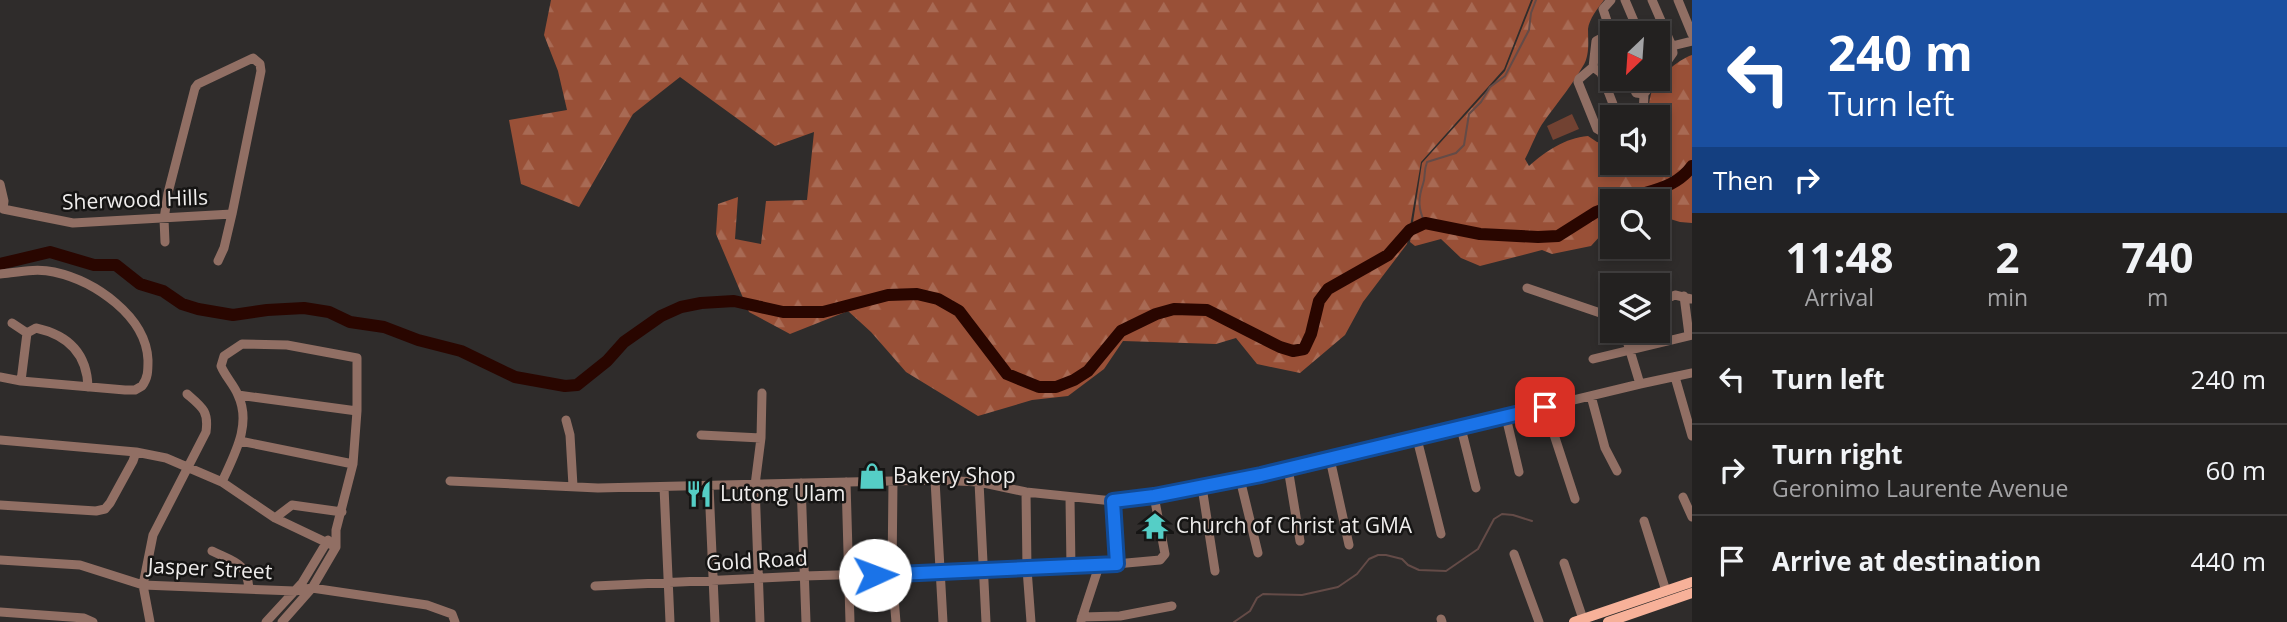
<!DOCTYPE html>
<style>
body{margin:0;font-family:"Open Sans",sans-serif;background:#2f2e2d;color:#f1f3f6;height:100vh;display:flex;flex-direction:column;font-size:26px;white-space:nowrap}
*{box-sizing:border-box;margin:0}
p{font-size:23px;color:#a3a3a5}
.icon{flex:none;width:38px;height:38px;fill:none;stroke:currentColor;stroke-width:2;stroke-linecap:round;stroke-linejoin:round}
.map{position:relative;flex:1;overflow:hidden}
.details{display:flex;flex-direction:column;background:#232120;width:595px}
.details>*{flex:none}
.banner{background:#1a4fa0;color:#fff;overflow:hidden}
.needle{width:46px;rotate:205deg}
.buttons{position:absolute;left:1600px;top:21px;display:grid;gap:14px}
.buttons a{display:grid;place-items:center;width:70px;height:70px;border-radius:0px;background:#232120;box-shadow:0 4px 10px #0003,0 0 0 2px #403e3e;font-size:35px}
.pin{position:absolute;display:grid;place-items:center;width:60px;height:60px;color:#fff;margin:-30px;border-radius:14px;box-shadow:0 4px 10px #0006}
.me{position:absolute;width:77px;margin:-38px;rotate:88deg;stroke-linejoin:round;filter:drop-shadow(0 0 5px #0008)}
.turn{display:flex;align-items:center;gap:24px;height:147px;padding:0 21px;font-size:32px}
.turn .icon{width:91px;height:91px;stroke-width:2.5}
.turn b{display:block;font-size:49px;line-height:60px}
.then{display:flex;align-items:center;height:66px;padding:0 21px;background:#0003;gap:14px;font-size:26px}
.eta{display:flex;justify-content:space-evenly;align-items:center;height:119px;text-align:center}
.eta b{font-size:42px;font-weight:700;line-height:49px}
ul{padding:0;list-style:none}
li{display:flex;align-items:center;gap:21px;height:91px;padding:0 21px;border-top:2px solid #403e3e}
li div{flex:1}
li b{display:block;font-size:26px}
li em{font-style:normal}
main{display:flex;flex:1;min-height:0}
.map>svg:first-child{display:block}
.grass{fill:#724232}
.forest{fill:url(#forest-firs)}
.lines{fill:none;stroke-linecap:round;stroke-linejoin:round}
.stream{stroke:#644b47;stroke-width:2}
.river{stroke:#290600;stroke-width:12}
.minor{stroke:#916f64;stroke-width:9}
.major{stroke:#f7b199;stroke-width:10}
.route-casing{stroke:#114b97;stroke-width:18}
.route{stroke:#1a73e8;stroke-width:12}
.labels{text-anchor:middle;stroke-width:5;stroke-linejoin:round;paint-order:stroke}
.street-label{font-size:21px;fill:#efedec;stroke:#161514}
.poi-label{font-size:21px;fill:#efedec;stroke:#161514;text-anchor:start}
</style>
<main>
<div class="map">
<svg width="1692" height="622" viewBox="0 0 1692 622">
<defs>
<pattern id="forest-firs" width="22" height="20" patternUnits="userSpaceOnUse" patternTransform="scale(1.75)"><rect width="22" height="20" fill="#995037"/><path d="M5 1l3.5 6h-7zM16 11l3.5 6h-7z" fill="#a86a54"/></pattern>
</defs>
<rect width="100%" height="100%" fill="#2f2c2b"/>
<path class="grass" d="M 1572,114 L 1579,129 L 1553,140 L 1547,126 Z"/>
<path class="forest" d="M 551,0 L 1531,0 L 1504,69 L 1421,162 L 1407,244 L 1363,302 L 1345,335 L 1300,373 L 1257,364 L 1236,338 L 1216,344 L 1123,341 L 1104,369 L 1068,396 L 1032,400 L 978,416 L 906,372 L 871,332 L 848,311 L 790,334 L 749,312 L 716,234 L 718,204 L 738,197 L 735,239 L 761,244 L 766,201 L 807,200 L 814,132 L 775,146 L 680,77 L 633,114 L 579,207 L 521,184 L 509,120 L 567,110 L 558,71 L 544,35 Z
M 1533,0 L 1604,0 C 1598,8 1589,19 1588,29 C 1588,41 1590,55 1583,66 C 1572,85 1558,102 1545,120 C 1536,132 1532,146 1525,159 L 1529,166 C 1546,151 1565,138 1588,136 L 1597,142 L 1612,146 L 1612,163 L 1657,163 L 1657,117 L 1648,117 C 1648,110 1649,101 1651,94 C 1656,79 1677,60 1692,55 L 1692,223 L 1680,222 L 1657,215 L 1657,201 L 1612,201 L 1612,223 L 1591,246 L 1552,254 L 1542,250 L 1480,266 L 1461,258 L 1441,239 L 1415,246 L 1410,242 L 1422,163 L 1505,71 Z"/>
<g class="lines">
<path class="stream" d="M 1425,223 C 1418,209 1418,199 1423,184 C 1426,176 1423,173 1427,162 L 1456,153 L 1464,145 L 1469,114 L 1481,102 L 1490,87 L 1505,76 L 1529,30 L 1531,13 L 1536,0
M 1234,622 L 1250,611 L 1257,598 L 1263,594 L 1302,595 L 1338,587 L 1357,574 L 1369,559 L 1378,555 L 1386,555 L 1402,559 L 1408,565 L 1419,570 L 1446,571 L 1478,549 L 1494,519 L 1502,514 L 1513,515 L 1532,521"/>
<path class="river" d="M 1622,201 C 1647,190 1675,190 1692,166
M 0,264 L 50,252 L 94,265 L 116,265 L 140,284 L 163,291 L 182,304 L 198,309 L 233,315 L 267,310 L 304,308 L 329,312 L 350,322 L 384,327 L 418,340 L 461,351 L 515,377 L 565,386 L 577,385 L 607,361 L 624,342 L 661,316 L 681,307 L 701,303 L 734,301 L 783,312 L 823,312 L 888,295 L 917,294 L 938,299 L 959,311 L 1007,374 L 1039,387 L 1056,387 L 1074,380 L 1088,371 L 1121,331 L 1156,314 L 1174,309 L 1207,310 L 1280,347 L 1293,351 L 1304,349 L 1311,334 L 1319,301 L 1328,289 L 1388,255 L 1410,230 L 1425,223 L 1480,234 L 1538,237 L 1558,236 L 1596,212 L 1612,206"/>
<path class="minor" d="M 1611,0 L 1603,9 L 1611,33 L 1596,41 L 1593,67 L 1579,79 L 1578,82 L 1597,129 L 1612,138
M 1625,0 L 1639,33
M 1652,0 L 1672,46
M 1678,0 L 1692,34
M 1593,67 L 1601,73 L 1618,117
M 1657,76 L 1673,53 L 1672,46 L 1692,41
M 1630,79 L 1636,93 L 1644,94
M 1643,117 L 1644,94 L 1655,79
M 0,184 L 4,201 L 3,209
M 3,209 L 73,223 L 232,214
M 165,242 L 164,219 L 168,193 L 195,88 L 198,84 L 253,58 L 260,64 L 261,71 L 232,214 L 224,248 L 218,261
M 0,274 C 18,272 37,268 54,272 C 95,281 146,316 148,360 C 148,371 148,378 142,386
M 1527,288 L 1612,317
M 1684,296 L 1689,335
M 1657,303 L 1675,295 L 1692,299
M 12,323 L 27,333
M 1624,331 L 1640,384
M 1593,359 L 1692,335
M 0,377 L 21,381 L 125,390 L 135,390 L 142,386
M 1675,377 L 1692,436
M 21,381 L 27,333 L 36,328 C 68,335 87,353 88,387
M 238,395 L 357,411
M 1591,396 L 1605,448 L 1617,471
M 1545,407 L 1575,499
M 1506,417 L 1519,472
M 566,420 L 570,435 L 573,486
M 1461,428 L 1476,488
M 701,435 L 761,438
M 1417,439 L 1441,534
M 0,440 L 136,452 L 166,458 L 222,482 L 275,518 L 336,547
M 240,441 L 353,464
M 1330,459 L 1349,545
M 1288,468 L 1300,541
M 1240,479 L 1258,553
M 935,480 L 943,622
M 450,481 L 598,488 L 935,480 L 979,482 L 1026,492 L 1113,501 L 1154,496 L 1261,475 L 1640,384 L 1692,373
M 222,482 C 234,455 252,425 238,395 C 234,385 225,376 221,366 L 224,356 L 242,344 L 287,345 L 357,358 L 357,411 L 353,464 L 336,530 L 336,547 L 312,588 L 282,622
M 846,482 L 850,622
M 893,482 L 892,574 L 896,622
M 979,482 L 986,622
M 801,483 L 806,622
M 709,486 L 715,622
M 664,487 L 670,622
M 1202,487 L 1215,571
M 1026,492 L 1027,569 L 1031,622
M 1683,497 L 1692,517
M 1070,498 L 1071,568
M 1113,501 L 1117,564
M 0,505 L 96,511 L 105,509 L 110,503 L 133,461 L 136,452
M 275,518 L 292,505 L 342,512
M 1644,521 L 1666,591
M 212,551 C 234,562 247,562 249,589
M 1514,554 L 1539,622
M 0,560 L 80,565 L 143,585 L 295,591 L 312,588 L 427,605 L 452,614 L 455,622
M 1564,563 L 1583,619
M 595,586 L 804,576 L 1071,568 L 1160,560 L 1165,554 L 1154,496
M 0,612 L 84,618 L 93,622
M 1082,617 L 1120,616 L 1172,606
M 1441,619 L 1442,622
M 1081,621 L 1099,566
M 150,622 L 143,585 L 153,535 L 206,432 C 209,411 202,407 187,394
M 266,622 L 302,583 L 328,540
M 760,622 L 755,485 L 761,438 L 762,393"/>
<path class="major" d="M 1574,622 L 1692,582
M 1608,622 L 1692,593"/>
</g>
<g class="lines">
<defs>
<path id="route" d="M 875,575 L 1117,564 L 1113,501 L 1154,496 L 1261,475 L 1545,407"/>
</defs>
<use href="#route" class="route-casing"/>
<use href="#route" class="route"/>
</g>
<defs>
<symbol id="shop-bare" viewBox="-9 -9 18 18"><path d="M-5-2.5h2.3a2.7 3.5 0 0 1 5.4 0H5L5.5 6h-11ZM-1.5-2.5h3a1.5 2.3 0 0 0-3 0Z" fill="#55cec6" stroke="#161514" stroke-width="2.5" paint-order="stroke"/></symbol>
<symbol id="restaurant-bare" viewBox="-9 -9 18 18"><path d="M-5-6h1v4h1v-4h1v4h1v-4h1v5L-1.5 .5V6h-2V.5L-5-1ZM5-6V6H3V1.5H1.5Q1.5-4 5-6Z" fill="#55cec6" stroke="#161514" stroke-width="2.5" paint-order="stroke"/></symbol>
<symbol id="temple-bare" viewBox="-9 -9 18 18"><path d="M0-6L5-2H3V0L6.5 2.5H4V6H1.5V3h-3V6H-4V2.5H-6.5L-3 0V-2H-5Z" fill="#55cec6" stroke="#161514" stroke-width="2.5" paint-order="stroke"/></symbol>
</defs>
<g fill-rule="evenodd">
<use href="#shop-bare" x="853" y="457" width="38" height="38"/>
<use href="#restaurant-bare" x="680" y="475" width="38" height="38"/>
<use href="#temple-bare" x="1136" y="507" width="38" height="38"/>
</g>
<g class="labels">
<g class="street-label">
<text transform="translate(135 200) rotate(-2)" y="7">Sherwood Hills</text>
<text transform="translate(757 561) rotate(-3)" y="7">Gold Road</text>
<text transform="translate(210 569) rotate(3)" y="7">Jasper Street</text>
</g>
<g class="poi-label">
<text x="893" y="483">Bakery Shop</text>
<text x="720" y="501">Lutong Ulam</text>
<text x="1176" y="533">Church of Christ at GMA</text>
</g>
</g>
</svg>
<div class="buttons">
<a><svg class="needle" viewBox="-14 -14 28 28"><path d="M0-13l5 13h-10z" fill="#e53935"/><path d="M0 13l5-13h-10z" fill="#a3a3a5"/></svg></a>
<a><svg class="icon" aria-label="sound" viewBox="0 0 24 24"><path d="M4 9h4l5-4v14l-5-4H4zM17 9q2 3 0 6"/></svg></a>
<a><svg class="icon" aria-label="search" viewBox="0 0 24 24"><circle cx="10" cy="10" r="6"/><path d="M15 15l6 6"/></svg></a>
<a><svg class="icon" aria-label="layers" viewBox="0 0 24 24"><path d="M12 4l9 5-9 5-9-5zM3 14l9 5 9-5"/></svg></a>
</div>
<div class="pin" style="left:1545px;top:407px;background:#d93025"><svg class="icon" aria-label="arrive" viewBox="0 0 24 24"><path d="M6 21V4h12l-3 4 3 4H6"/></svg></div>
<svg class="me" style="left:875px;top:575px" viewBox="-20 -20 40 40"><circle r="19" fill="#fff"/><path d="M0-13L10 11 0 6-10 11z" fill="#1a73e8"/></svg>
</div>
<section class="details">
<div class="banner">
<div class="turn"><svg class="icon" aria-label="left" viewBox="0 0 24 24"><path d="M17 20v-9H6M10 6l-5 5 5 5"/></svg><div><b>240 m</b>Turn left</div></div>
<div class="then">Then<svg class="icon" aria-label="right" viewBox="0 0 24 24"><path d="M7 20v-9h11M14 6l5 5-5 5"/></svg></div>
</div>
<div class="eta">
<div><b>11:48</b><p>Arrival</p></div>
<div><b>2</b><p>min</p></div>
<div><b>740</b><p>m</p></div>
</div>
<ul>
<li><svg class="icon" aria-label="left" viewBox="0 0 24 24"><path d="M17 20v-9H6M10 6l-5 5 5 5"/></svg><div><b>Turn left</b></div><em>240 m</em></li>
<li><svg class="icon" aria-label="right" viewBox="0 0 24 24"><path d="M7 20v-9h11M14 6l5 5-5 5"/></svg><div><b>Turn right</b><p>Geronimo Laurente Avenue</p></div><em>60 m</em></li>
<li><svg class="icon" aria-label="arrive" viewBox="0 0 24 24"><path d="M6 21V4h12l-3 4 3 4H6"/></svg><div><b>Arrive at destination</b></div><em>440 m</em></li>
</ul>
</section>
</main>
